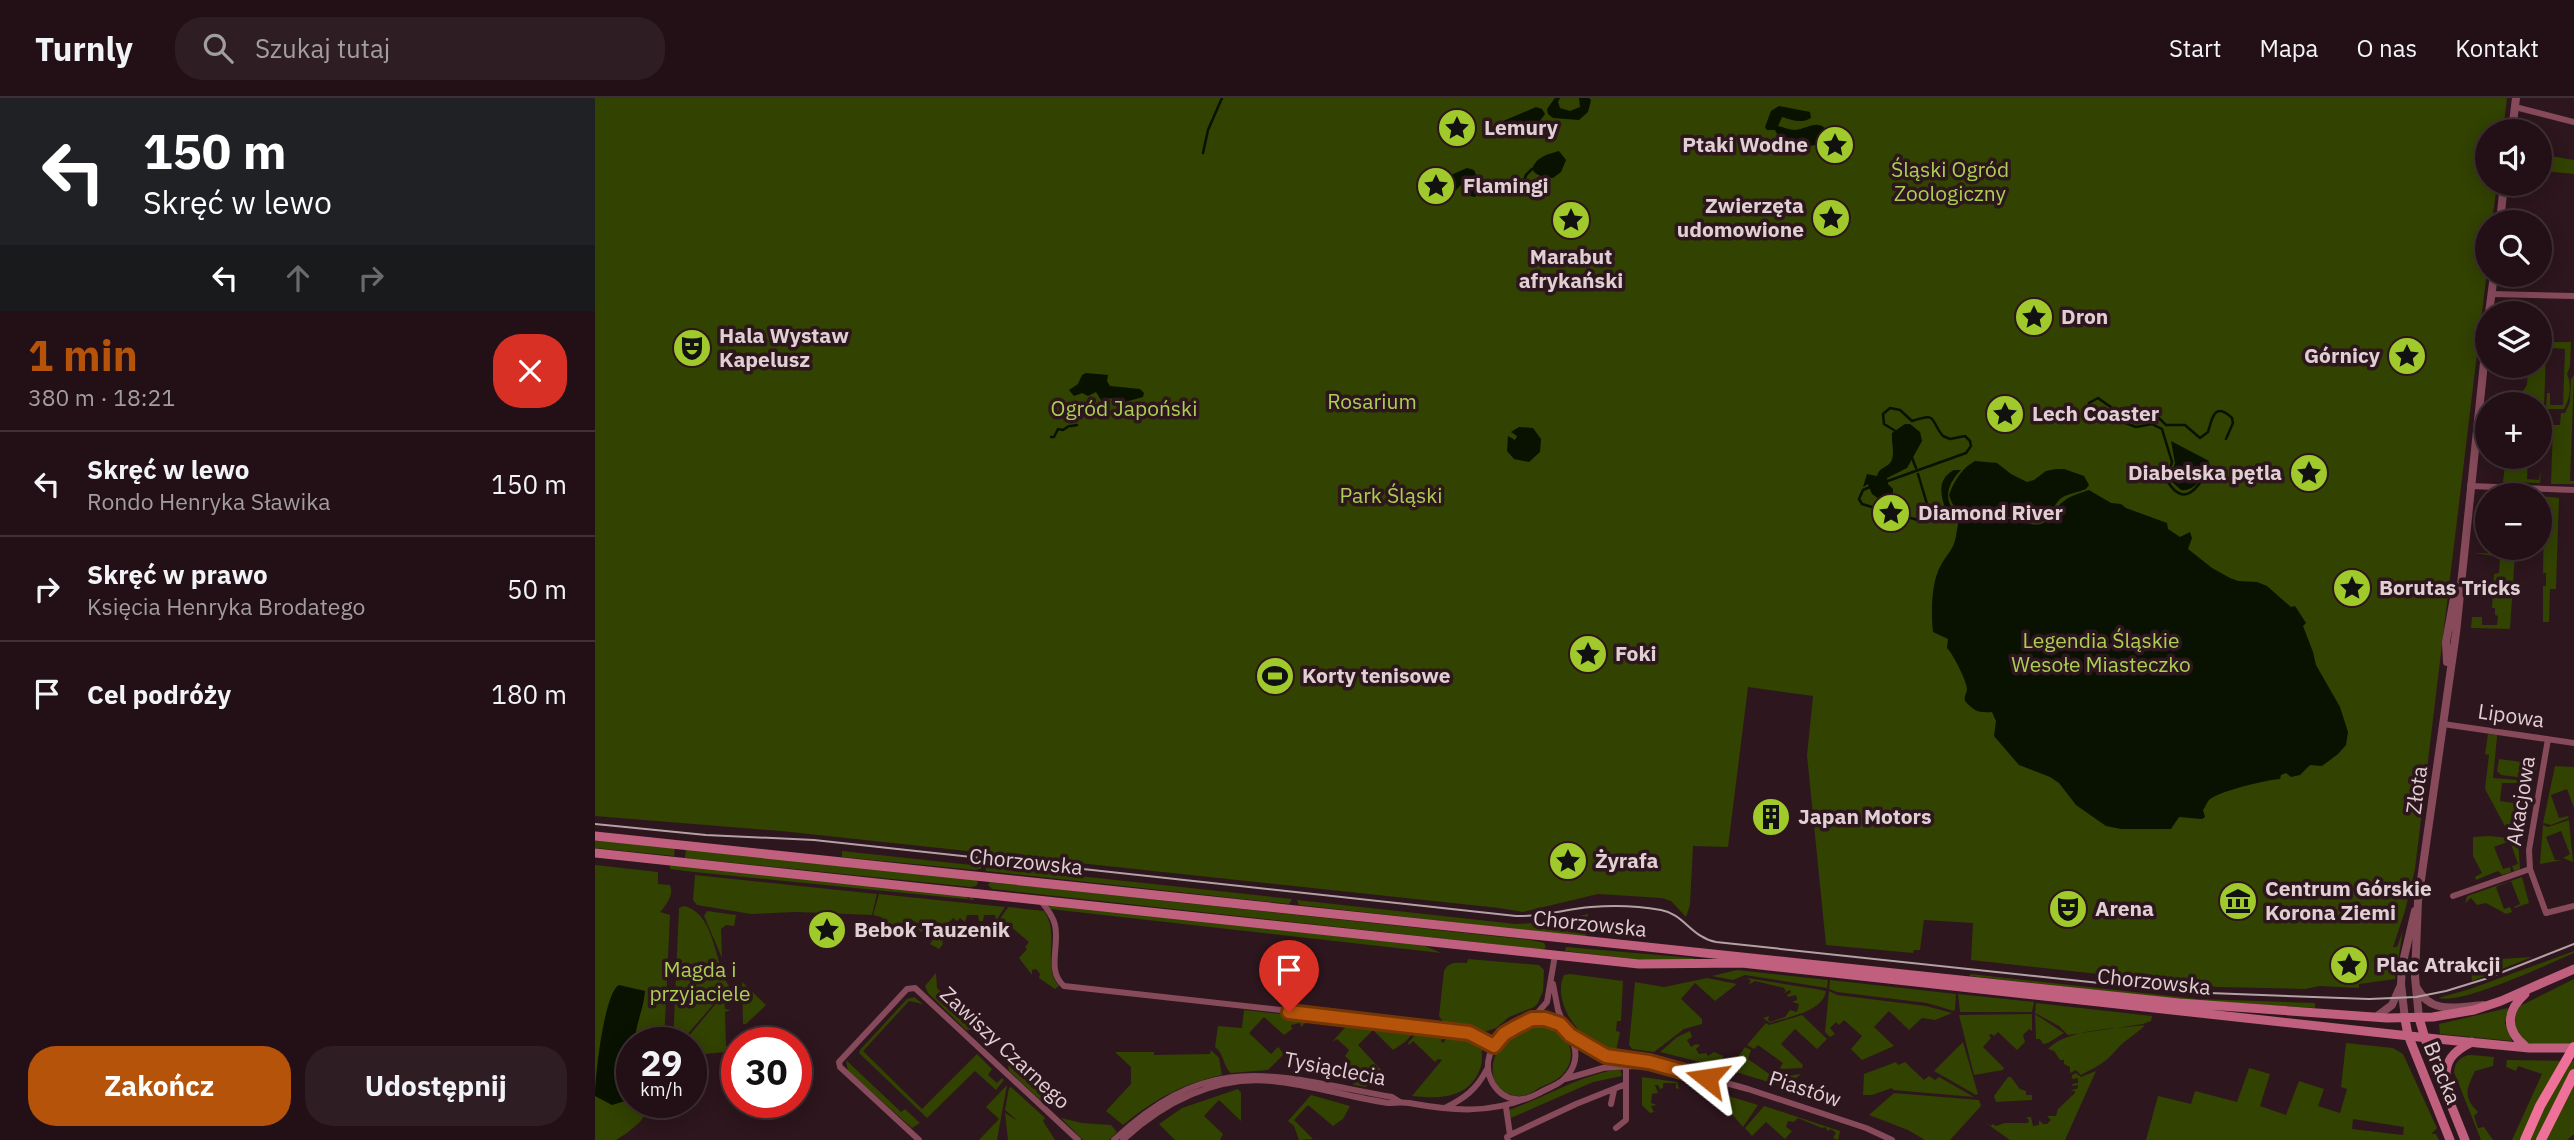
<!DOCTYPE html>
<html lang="pl">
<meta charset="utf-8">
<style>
body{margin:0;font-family:"IBM Plex Sans",sans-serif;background:#2e1e23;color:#f1f3f6;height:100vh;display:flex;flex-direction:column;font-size:26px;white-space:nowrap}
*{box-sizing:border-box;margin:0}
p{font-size:23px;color:#a29da1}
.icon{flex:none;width:38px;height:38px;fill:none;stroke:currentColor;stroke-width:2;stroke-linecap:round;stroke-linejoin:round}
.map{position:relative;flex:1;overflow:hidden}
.sheet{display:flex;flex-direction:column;background:#221016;width:595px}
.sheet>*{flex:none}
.banner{background:#202124;color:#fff;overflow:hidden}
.buttons{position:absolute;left:1880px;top:21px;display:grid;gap:14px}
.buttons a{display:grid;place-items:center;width:77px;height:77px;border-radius:50%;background:#221016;box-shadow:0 4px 18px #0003,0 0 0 2px #3f3035;font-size:35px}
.speed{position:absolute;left:21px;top:929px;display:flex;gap:14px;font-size:35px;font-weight:700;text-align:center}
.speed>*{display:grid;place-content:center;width:91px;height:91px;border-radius:50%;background:#221016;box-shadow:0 4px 18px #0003,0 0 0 2px #3f3035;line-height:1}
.speed small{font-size:18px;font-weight:400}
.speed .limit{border:10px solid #d22;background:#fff;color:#111}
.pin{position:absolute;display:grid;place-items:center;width:60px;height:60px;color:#fff;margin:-72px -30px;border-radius:50% 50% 50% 0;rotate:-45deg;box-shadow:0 0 7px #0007}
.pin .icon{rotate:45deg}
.me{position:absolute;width:77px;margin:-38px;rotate:285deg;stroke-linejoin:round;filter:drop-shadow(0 0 5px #0008)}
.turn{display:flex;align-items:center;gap:24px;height:147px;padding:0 28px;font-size:32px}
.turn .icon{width:91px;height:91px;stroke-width:2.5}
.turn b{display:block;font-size:49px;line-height:60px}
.lanes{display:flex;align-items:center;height:66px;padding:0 28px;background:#0003;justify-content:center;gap:35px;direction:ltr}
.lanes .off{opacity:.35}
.round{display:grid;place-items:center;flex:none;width:74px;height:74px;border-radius:28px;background:#2e1e23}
.headline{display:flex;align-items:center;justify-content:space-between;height:119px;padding:0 28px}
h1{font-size:42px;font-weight:700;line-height:52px;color:#b45309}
.button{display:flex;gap:14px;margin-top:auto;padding:14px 28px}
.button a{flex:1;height:80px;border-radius:28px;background:#b45309;color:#fff;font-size:28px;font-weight:700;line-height:80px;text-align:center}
.button a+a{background:#2e1e23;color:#f1f3f6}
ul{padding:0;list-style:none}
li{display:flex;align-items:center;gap:21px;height:105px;padding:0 28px;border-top:2px solid #3f3035}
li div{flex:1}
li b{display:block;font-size:26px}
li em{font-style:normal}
header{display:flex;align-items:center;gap:42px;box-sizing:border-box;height:98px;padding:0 35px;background:#221016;border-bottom:2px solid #3f3035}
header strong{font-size:33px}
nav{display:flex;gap:38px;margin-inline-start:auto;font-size:24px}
.search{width:490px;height:63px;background:#2e1e23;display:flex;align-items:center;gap:18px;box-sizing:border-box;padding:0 24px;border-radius:28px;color:#a29da1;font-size:26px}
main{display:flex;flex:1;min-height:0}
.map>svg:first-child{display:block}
.green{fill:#324201;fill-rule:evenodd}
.water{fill:#091100}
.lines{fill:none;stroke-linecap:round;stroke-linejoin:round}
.stream{stroke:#091100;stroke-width:2.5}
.minor{stroke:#864a5b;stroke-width:6}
.tertiary{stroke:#864a5b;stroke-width:8}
.secondary{stroke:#c1607e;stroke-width:9}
.primary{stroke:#ef7199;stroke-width:10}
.tram{stroke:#b3a1a5;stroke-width:2}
.primary-bridge{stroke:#ef7199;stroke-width:10}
.route-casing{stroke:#753606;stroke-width:18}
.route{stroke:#b45309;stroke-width:12}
.labels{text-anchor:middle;stroke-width:7;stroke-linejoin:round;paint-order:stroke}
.poi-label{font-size:21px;font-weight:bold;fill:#e0cfd3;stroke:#2d161d;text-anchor:start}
.park-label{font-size:21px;fill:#aacf51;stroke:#2d161d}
.street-label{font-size:21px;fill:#e0cfd3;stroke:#2d161d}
</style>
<header>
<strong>Turnly</strong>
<div class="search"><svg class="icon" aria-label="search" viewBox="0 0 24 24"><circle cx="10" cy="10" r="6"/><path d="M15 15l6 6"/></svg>Szukaj tutaj</div>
<nav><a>Start</a><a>Mapa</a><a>O nas</a><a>Kontakt</a></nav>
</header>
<main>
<section class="sheet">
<div class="banner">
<div class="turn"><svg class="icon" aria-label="left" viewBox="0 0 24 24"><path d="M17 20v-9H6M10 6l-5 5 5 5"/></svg><div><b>150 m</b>Skręć w lewo</div></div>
<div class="lanes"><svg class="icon" aria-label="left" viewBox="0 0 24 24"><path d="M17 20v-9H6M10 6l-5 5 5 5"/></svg><svg class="icon off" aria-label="ahead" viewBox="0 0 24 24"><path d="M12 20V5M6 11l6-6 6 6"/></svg><svg class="icon off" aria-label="right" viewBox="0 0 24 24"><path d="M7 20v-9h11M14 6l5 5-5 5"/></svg></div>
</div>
<div class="headline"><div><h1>1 min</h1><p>380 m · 18:21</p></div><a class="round" style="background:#d93025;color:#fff"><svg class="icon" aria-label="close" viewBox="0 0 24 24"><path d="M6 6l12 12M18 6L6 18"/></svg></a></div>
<ul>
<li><svg class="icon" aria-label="left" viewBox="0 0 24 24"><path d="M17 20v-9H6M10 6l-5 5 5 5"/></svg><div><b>Skręć w lewo</b><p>Rondo Henryka Sławika</p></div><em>150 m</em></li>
<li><svg class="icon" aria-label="right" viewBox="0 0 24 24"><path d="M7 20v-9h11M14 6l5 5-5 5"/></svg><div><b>Skręć w prawo</b><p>Księcia Henryka Brodatego</p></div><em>50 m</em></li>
<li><svg class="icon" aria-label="arrive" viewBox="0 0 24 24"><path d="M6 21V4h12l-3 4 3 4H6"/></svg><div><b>Cel podróży</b></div><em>180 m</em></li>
</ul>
<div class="button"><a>Zakończ</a><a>Udostępnij</a></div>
</section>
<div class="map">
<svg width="1979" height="1042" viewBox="0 0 1979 1042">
<rect width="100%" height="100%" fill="#2d161d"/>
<path class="green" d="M 0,0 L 1912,0 L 1908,33 L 1892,33 L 1892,86 L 1902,86 L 1897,124 L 1892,124 L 1892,173 L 1820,771 L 1810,813 L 1798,849 L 1802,849 L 1808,832 L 1800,881 L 1764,886 L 1764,890 L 1725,888 L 1710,891 L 1622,889 L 1376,862 L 1378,825 L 1329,822 L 1325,852 L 1319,852 L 1318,855 L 1231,847 L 1212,657 L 1218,598 L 1153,589 L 1133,749 L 1098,748 L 1095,807 L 1091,819 L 1076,803 L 1067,800 L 1003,796 L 928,814 L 904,810 L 186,733 L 0,718 Z
M 1944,56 L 1979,62 L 1979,76 L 1949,73 L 1946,86 L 1944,86 Z
M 1954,244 L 1976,244 L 1975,268 L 1972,276 C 1977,286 1975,301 1969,311 L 1951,311 L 1952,295 L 1955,295 L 1955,307 L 1968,307 L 1970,251 L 1957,250 L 1956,256 L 1953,256 Z
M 1944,248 L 1951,248 L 1949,311 L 1946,311 L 1944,304 L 1919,306 L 1932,287 L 1933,268 L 1944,268 Z
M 1979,277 L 1975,383 L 1979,383 L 1979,386 L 1956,386 L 1958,327 L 1965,327 L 1966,315 L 1970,315 L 1975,304 L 1976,281 Z
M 1911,359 L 1933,359 L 1932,381 L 1944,382 L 1946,373 L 1945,385 L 1908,384 Z
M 1944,398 L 1964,400 L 1961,491 L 1955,491 L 1954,524 L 1948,524 L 1948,488 L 1951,488 L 1951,475 L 1948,475 L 1949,411 L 1944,410 Z
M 1879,455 L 1920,456 L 1915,531 L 1876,530 L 1877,519 L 1887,519 L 1887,527 L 1902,527 L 1903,518 L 1900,517 L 1900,510 L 1897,510 L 1899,476 L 1904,475 L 1905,459 Z
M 1893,636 L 1902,637 L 1902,639 L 1898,680 L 1937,683 L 1932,705 L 1914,703 L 1925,703 L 1927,685 L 1907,685 L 1905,703 L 1931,707 L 1924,734 L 1913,734 L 1890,691 L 1894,657 L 1890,656 Z
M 1904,661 L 1943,666 L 1938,681 L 1906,677 L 1902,673 Z
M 1960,668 L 1979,669 L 1979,710 L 1972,691 L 1956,697 L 1964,720 L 1973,718 L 1974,720 L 1956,727 L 1948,725 Z
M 1974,722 L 1978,764 L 1968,760 L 1975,756 L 1966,733 L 1951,739 L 1960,762 L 1967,762 L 1945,766 L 1948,727 L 1953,729 Z
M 1894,738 L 1923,741 L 1925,771 L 1919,773 L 1917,768 L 1923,766 L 1915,743 L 1899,749 L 1908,771 L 1915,769 L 1916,774 L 1907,777 L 1903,773 L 1881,782 L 1880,779 L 1887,775 L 1878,758 L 1878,739 Z
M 0,741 L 80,750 L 79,758 L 0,750 Z
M 91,751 L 381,781 L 383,785 L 381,788 L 376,789 L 90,760 Z
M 247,753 L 386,768 L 386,771 L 380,772 L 247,759 Z
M 0,767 L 63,774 L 63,786 L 75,787 C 79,797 72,806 65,814 L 75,817 L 69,945 L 37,945 L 37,1004 L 58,1005 L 45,1024 L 32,1035 L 21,1042 L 0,1042 Z
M 75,767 L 371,797 L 372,800 L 375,801 L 375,798 L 380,802 L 99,774 L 75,771 Z
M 390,768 L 697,801 L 694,806 L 391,773 Z
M 100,777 L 282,796 L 277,817 L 201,814 L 156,816 L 102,807 L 98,802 Z
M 1927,779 L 1934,805 L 1920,810 L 1919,809 L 1925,806 L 1916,783 L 1901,789 L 1909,811 L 1915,809 L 1917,814 L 1911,816 L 1891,805 L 1882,807 L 1876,800 L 1870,805 L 1872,798 Z
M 395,784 L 936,842 L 949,845 L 951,849 L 949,851 L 943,851 L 397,791 L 393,787 Z
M 284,796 L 410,809 L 401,823 L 400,817 L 389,817 L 388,823 L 384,823 L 383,817 L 372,817 L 370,824 L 365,820 L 362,823 L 358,820 L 352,826 L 358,832 L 347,844 L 348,846 L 344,851 L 335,846 L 338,841 L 329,832 L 326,834 L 323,831 L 325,828 L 316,821 L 302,835 L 286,819 L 278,817 Z
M 702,802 L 921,826 L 954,824 L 993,816 L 991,839 L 704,807 Z
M 454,807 L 828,847 L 846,855 L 455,811 Z
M 89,808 C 121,816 119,865 134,888 L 85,945 L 78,945 L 84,810 Z
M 413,809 L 449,813 C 466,837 446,867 464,888 L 460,891 L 444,880 L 445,876 L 441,871 L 437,872 L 437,877 L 424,860 L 432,851 L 430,849 L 434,844 L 408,822 L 403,824 Z
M 112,813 L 141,817 L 139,828 L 131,827 L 126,831 L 127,860 L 109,818 Z
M 971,849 L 1098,860 L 1099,861 L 1057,863 L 970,853 Z
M 1979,853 L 1979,855 C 1953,866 1868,907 1843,900 L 1875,891 Z
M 1937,859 L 1877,883 L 1875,863 Z
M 873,861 L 944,867 L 949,872 L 948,893 L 943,905 L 939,909 L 914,919 L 901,930 L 886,935 L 871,928 L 850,927 L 844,918 L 849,873 C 854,863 862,865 872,865 Z
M 1142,872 L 1233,882 L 1232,890 L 1150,877 L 1138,882 L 1117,878 Z
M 341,875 L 342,890 L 381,931 L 371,932 L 333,895 L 330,888 Z
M 975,876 L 1028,883 L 1026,923 L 1022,923 L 1021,933 L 1025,934 L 1021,953 C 991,950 955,908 969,877 Z
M 1375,876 L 1603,901 L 1720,905 L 1720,910 L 1593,902 L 1375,878 Z
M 1112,880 L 1142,886 L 1120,903 L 1100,885 L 1086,901 L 1107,921 L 1107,926 L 1089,931 L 1059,954 L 1037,951 L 1034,947 L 1040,884 L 1069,889 Z
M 1152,880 L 1221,891 L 1231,893 C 1228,914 1192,919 1175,925 L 1168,920 L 1174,918 L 1173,922 L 1175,924 L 1190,919 L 1195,912 L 1202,914 L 1204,906 L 1197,904 L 1202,902 L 1201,897 L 1193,899 L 1192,897 L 1196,894 L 1195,892 L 1187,896 L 1191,893 L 1189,890 L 1160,883 L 1153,887 L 1156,883 Z
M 1979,881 L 1979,946 C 1966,947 1947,949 1934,945 C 1919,939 1916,920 1925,908 Z
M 1235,882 L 1361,896 L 1360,911 L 1359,913 L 1332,905 L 1242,894 L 1234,891 Z
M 147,884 L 171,907 L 151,926 L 148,926 Z
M 134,890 L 135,898 L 129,899 L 130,911 L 136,912 L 130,914 L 131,948 L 137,949 L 130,954 L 110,956 L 96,969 L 96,945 L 88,945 Z
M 1234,893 L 1242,897 L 1331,908 L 1357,915 L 1340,922 L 1327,920 L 1314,932 L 1294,913 L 1279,929 L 1299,948 L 1267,962 L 1256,951 L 1267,938 L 1249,922 L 1244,927 L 1241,924 L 1235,930 L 1240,936 L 1235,939 L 1230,934 Z
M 1363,896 L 1439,904 L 1437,914 L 1365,914 Z
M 319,899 L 328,906 L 314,903 L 268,953 L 327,1011 L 382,956 L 397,971 L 393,977 L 402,985 L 407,980 L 409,982 L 401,992 L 380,973 L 332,1020 L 264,955 L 265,952 L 312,901 Z
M 1441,905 L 1557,918 L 1556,923 L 1548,926 L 1473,937 L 1464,928 L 1440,915 Z
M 1913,910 L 1910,925 L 1917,943 L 1845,936 L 1844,926 Z
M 649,912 L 716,919 L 706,929 L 705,925 L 696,927 L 697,931 L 689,937 L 669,919 L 654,935 L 676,956 L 683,949 L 689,956 L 673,972 L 636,975 C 628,969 630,957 620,949 L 623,928 L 647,930 Z
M 1437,916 L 1437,933 L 1434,931 L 1428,937 L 1430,944 L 1422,952 L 1403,934 L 1399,938 L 1396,936 L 1394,937 L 1396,940 L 1388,949 L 1409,970 L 1408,972 L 1379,977 L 1364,917 Z
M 1440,916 L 1469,935 L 1453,945 L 1448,946 L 1445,941 L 1441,941 Z
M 1207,917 L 1232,941 L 1222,951 L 1200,931 L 1186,946 L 1208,967 L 1207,970 L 1187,971 L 1185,970 L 1188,965 L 1163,947 L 1159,951 L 1152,947 L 1171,925 L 1174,927 Z
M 755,924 L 822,931 L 810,944 L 798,952 L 778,932 L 763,947 L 786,972 L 771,989 L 759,987 L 746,970 L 755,963 L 750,958 L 754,952 L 742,941 L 737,944 Z
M 946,924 C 971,927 986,956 968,976 C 962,983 952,986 944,990 C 938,994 932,998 924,998 C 879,996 895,928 946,924 Z
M 1550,927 C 1543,935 1531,941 1523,950 C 1510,965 1505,967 1486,977 L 1481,972 L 1475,975 L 1475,969 L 1469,966 L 1469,962 L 1465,962 L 1459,953 L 1453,951 C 1473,930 1522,931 1550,927 Z
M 825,931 L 851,934 L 846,943 L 848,945 L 856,935 L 872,938 L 887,946 C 886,953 888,960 886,968 C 876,1001 845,1001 817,998 L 847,962 L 843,961 L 840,964 L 818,943 L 814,947 L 813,945 Z
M 1095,933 L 1097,939 L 1092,942 L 1096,949 L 1101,946 L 1105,947 L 1101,951 L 1104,956 L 1111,955 L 1113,958 L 1119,954 L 1128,958 L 1125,969 L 1065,954 L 1082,939 Z
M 1368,944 L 1383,996 L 1381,997 L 1339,973 Z
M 1751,945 L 1798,950 L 1808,956 L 1842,1030 L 1836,1036 L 1841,1036 L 1844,1042 L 1551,1042 L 1563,998 L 1596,1006 L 1600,993 L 1642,1004 L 1654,970 L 1675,976 L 1665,1008 L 1691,1017 L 1704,983 L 1729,991 L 1723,1008 L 1745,1015 L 1752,991 L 1746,989 ZM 1758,1021 L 1809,1029 L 1808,1037 L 1757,1031 Z
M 1150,949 L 1156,952 L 1153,961 L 1187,985 L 1192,978 L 1206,976 L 1190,989 L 1131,971 L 1134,963 L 1139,965 Z
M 616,952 L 624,960 L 627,977 C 589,985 558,1002 528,1027 L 511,1013 L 536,986 L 536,969 L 520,954 L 559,954 L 559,957 L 615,956 Z
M 1876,957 L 1899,959 L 1898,968 L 1880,973 C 1871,992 1868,999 1883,1014 L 1879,1018 L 1883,1030 L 1889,1029 L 1898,1042 L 1886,1042 L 1859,974 C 1860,964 1865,958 1876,957 Z
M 418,961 L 460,1004 L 459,1007 L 453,1009 L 414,973 L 413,967 Z
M 251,962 L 306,1014 L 310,1011 L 325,1025 L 317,1030 L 253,973 Z
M 1912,962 L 1979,963 L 1979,1036 L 1972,1042 L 1917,1042 L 1947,976 L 1923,968 L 1921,973 L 1911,969 Z
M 1301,964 L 1303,967 L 1310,964 L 1329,982 L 1334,978 L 1340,982 L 1344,979 L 1379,999 L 1298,992 L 1297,990 L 1277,997 L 1268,997 L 1269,976 Z
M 1025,971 L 1027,978 L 998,984 L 916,1020 L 914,1012 C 952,999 984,977 1025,971 Z
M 1501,973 L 1470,1042 L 1415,1042 L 1388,1023 L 1396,1028 L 1398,1026 L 1401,1028 L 1410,1025 L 1433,1025 L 1434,1022 L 1431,1019 L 1436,1019 L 1438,1028 L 1444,1027 L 1444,1022 L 1448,1026 L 1452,1026 L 1456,1022 L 1452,1018 L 1461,1018 L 1463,1011 L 1480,995 L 1480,993 L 1475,993 L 1483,990 L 1483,987 L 1478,988 L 1477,986 L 1483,985 L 1483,980 L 1477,981 L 1477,977 L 1481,975 L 1486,979 Z
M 1047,979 L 1082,984 L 1084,991 L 1081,990 L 1081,985 L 1068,985 L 1068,990 L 1065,991 L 1063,987 L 1060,987 L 1063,995 L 1057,996 L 1056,1005 L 1062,1007 L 1056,1008 L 1059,1014 L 1055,1015 L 1047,1007 Z
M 1413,979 L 1416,979 L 1425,991 L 1431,993 L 1431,997 L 1437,997 L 1437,1002 L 1401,1004 L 1399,998 Z
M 412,987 L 402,1042 L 384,1042 L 404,1021 L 391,1009 Z
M 416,989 L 450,1020 L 448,1023 L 460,1042 L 413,1042 L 410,1015 L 423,1023 L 410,1012 L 414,990 Z
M 643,991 L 646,995 L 646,1023 L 624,1002 L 609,1018 L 628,1036 L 625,1042 L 580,1042 L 564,1026 L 587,1010 Z
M 1299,995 L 1384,1002 L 1386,1008 L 1355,1042 L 1330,1042 L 1313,1032 L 1274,1017 Z
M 1127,996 L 1163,1007 L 1148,1029 L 1124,1001 Z
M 716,997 L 755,1008 L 748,1021 L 738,1028 L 713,1007 L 699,1022 L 718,1041 L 704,1042 L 699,1028 L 693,1023 Z
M 1169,1008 L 1245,1033 L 1243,1042 L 1238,1040 L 1241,1035 L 1236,1031 L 1233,1033 L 1230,1029 L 1227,1030 L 1203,1020 L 1199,1024 L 1193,1023 L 1191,1029 L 1197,1033 L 1190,1041 L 1171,1024 L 1157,1038 L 1150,1030 Z
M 466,1020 L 487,1025 L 516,1027 L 522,1034 L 514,1042 L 488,1042 Z"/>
<path class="water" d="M 960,0 L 965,0 L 963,4 L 965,10 L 975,13 L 985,9 L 984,0 L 994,0 L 996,2 L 993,14 L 984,22 L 958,20 L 953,16 L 952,11 Z
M 1184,8 L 1215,14 L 1216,20 C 1205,26 1198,22 1187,19 L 1183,28 C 1188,29 1195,32 1200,32 C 1214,31 1227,16 1237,42 L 1234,45 L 1235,51 L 1245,56 L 1245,63 L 1231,59 L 1229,55 L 1233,51 L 1231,45 L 1215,48 L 1213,41 C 1200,43 1187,47 1180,32 L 1172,32 L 1170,29 L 1176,13 Z
M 941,9 L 947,11 L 950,16 L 944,24 L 909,35 L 904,33 L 906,24 Z
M 964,53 L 971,62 L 966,74 L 958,80 C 950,79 942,79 937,71 C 941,59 953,56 964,53 Z
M 872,70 L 879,72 C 883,81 888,91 880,99 L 875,98 L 872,89 L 867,86 L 858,95 L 856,95 L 853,87 L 858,76 Z
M 491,275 L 513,277 L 512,283 L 515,288 L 545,291 L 549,295 L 548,299 L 526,305 L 530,313 L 535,314 L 535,317 L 524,314 L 526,310 L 521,306 L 521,301 L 511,300 L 513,304 L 506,302 L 501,294 L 493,298 L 487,295 L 479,298 L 474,292 L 483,286 L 487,277 Z
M 1310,326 L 1315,326 L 1325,334 L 1327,343 L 1312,370 L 1292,380 L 1293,386 L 1298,391 L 1298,396 L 1293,400 L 1284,401 L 1277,396 L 1273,386 L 1268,389 L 1272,376 L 1282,378 C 1285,369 1289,371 1295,365 C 1301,358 1296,344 1297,335 Z
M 924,329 L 938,330 L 946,341 L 945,354 L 934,364 L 919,361 L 912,353 L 913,338 L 920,342 L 922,338 L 916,334 Z
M 1576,343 L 1614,363 C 1609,375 1602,394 1586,392 L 1575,382 L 1580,365 Z
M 1380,363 L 1402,365 L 1416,376 L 1432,384 L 1439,382 L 1451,373 L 1461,371 L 1469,371 L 1489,378 L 1494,387 L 1491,391 C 1484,394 1471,396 1465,401 C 1458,407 1457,418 1448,422 C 1438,427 1426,419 1415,419 C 1392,418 1362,427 1354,397 C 1359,383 1367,370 1380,363 Z
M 1359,372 L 1366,372 C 1342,396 1353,420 1386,423 C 1395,424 1405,421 1414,421 C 1424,420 1436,429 1446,426 C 1457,422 1461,408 1469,403 C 1476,397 1486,395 1494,392 L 1516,405 L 1526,406 L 1531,410 L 1572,425 L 1573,431 L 1585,439 L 1595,434 L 1597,440 L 1593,451 L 1617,470 L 1635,480 L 1643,483 L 1662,484 L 1672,488 L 1696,509 L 1700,508 L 1711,525 L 1708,528 L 1718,554 L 1721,567 L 1745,609 L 1753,634 L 1751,647 L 1743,656 L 1727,668 L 1715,667 L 1705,677 L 1696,679 L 1691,675 L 1686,677 L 1685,681 C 1671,682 1624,693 1614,702 C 1613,703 1609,711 1608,712 L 1610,719 L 1607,721 L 1584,719 L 1576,731 L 1526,731 L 1511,728 L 1481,707 L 1464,685 L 1455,679 L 1424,667 L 1399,638 L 1401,623 L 1397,614 C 1383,615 1379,613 1370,603 C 1369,599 1371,596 1372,592 C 1373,585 1358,556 1352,550 L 1353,541 L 1338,534 C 1336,515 1336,484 1346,467 C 1359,446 1359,452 1363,426 C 1359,420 1353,421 1351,414 C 1346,397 1341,382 1359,372 Z
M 24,887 L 50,893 C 49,910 40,927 40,945 L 37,945 L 37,1001 L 17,1007 L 0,998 C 0,979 9,895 24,887 Z"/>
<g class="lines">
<path class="stream" d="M 608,55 L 613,32 L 627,0
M 883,85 L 894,87 L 898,91
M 921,96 L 926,92 L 931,77 L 937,71
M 496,312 L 510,303
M 528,314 L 526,319 L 531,317
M 476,328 L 482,327
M 456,339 L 459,339 L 463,331 L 468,332 L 474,328
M 1316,357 L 1321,370
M 1614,371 C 1604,388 1590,411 1573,384 L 1573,377 L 1577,364 L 1567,331 L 1557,326 L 1541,329 L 1512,318 L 1499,318 L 1494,315 L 1494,305 L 1503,300 L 1520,312 C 1541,307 1556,310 1571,327 L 1590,327 L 1605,340 L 1613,334 C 1617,321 1619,303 1637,320 L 1638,325 L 1631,341
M 1290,384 L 1371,355 L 1376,348 L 1375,343 L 1370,338 L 1355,341 L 1348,338 C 1334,322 1344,314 1317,323 L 1305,312 L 1295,310 L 1288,316 L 1289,326 L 1302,334
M 1277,388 L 1268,392 L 1264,401 L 1267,406 L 1280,410
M 1304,417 L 1327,423 L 1335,416 L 1323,376"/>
<path class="minor" d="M 1920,9 L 1979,24
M 1897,196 L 1979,198
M 1875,388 L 1979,392
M 1848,626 L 1979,645
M 1953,641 L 1934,752 L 1935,771 L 1951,815 L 1979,808
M 1858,798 L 1935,771
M 445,802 C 451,809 458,818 460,827 C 465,847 451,873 469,888 L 839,929 L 874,935 L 899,948
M 958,886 L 963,912 L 970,929
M 947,920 C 976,925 993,959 969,981 C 963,987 953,990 946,994 C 938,998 929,1003 920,1001 C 911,1000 903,994 898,986 C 879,953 917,922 947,920 Z
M 937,921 L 952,904 L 960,857
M 975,937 L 1011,958 L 1054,964 L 1153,991 L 1271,1030 L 1297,1042
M 970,981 L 1008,970 L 1031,968 L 1069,969
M 1016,1006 L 1019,992
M 911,1009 L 915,1037
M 850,1010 C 870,1000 882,991 892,971
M 1021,1030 L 1031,1022 L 1031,986
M 324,1042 L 245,969 L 244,964 L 312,891 L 320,890 L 483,1042
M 519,1042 C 617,950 679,978 797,999 L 805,1004
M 528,1042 C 567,1005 621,977 677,983 C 716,987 754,999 793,1005 C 800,1005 807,1004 814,1005 C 858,1013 894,1016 935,999
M 913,1042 L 912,1039 L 915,1037 L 981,1006 L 1031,986 L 1031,968"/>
<path class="tertiary" d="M 1917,33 L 1921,0
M 1905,124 L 1909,86
M 1894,215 L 1899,177
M 1852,564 L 1851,544 L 1860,494
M 1822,890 C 1836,917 1863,909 1888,907
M 1781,919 L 1797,907 L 1805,889
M 1824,920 L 1820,879 L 1823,803 L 1861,535 L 1892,236
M 1810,921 L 1806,886 L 1807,868 L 1820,813"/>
<path class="secondary" d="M 0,738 L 1584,905 L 1792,920 L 1838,919 L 1879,912 L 1906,903 L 1979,871
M 0,755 L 1044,866 L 1147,865 L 1842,941 L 1934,950 L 1979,950
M 1824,920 L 1832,947 L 1870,1042
M 1810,921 L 1813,937 L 1855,1042
M 1930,948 C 1910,932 1911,913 1930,896
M 1851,986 C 1849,963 1857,954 1877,944"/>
<path class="primary" d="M 1946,1042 L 1979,976"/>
<path class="tram" d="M 0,726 L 111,737 L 219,742 L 921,818 C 947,819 970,811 996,809 C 1018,807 1044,808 1066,812 C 1089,816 1096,839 1121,844 L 1588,894 L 1774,901 L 1821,899 L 1851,893 L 1890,881 L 1979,846"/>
<path class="primary-bridge" d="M 1930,1042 L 1945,1008 L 1979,949"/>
</g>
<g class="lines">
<defs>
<path id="route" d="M 694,914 L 874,935 L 899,948 L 909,936 L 921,929 L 937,921 L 950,921 L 965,926 L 975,937 L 1011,958 L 1054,964 L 1112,980"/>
</defs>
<use href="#route" class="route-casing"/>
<use href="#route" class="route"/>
</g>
<defs>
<symbol id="sight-disc" viewBox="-11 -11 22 22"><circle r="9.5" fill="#a0c92b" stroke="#2d161d"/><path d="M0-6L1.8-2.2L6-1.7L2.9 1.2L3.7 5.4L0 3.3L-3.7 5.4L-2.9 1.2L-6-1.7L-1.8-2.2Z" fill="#111"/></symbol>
<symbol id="theatre-disc" viewBox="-11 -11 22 22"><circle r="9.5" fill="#a0c92b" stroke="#2d161d"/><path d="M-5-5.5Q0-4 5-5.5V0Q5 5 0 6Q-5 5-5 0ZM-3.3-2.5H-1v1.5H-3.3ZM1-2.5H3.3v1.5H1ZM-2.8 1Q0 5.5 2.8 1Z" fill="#111"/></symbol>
<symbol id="stadium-disc" viewBox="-11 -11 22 22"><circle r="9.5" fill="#a0c92b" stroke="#2d161d"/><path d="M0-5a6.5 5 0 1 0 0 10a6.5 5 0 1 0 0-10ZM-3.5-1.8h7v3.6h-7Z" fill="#111"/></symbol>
<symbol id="building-disc" viewBox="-11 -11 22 22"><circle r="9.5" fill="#a0c92b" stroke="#2d161d"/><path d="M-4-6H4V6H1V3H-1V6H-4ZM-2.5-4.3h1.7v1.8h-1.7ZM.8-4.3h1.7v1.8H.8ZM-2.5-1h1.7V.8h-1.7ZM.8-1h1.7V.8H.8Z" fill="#111"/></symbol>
<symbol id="museum-disc" viewBox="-11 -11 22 22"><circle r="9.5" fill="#a0c92b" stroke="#2d161d"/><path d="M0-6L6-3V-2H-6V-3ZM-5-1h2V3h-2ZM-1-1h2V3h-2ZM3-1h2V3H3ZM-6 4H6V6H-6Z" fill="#111"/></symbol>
</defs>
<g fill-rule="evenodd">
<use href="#sight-disc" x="840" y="8" width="44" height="44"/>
<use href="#sight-disc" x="1218" y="25" width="44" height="44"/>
<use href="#sight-disc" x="819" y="66" width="44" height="44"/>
<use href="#sight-disc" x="1214" y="98" width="44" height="44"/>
<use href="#sight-disc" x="954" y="100" width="44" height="44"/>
<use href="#sight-disc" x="1417" y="197" width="44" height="44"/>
<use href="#theatre-disc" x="75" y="228" width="44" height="44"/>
<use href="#sight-disc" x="1790" y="236" width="44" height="44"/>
<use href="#sight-disc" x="1388" y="294" width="44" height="44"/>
<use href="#sight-disc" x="1692" y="353" width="44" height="44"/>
<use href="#sight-disc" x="1274" y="393" width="44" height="44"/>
<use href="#sight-disc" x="1735" y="468" width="44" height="44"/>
<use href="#sight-disc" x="971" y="534" width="44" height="44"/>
<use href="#stadium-disc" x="658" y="556" width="44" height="44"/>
<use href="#building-disc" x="1154" y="697" width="44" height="44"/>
<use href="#sight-disc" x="951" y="741" width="44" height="44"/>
<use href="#museum-disc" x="1621" y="781" width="44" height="44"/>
<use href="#theatre-disc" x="1451" y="789" width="44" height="44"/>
<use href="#sight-disc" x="210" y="810" width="44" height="44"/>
<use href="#sight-disc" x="1732" y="845" width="44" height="44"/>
</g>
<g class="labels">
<g class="poi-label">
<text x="889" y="37">Lemury</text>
<text x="1213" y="54" text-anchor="end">Ptaki Wodne</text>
<text x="868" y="95">Flamingi</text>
<text x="1209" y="115" text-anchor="end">Zwierzęta<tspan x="1209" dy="24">udomowione</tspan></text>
<text x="976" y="166" text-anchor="middle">Marabut<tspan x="976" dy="24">afrykański</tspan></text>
<text x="1466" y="226">Dron</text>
<text x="124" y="245">Hala Wystaw<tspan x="124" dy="24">Kapelusz</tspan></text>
<text x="1785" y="265" text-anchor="end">Górnicy</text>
<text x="1437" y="323">Lech Coaster</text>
<text x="1687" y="382" text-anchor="end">Diabelska pętla</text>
<text x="1323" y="422">Diamond River</text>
<text x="1784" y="497">Borutas Tricks</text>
<text x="1020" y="563">Foki</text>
<text x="707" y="585">Korty tenisowe</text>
<text x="1203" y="726">Japan Motors</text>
<text x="1000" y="770">Żyrafa</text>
<text x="1670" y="798">Centrum Górskie<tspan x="1670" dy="24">Korona Ziemi</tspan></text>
<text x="1500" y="818">Arena</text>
<text x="259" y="839">Bebok Tauzenik</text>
<text x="1781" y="874">Plac Atrakcji</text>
</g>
<g class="park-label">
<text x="1355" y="79">Śląski Ogród<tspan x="1355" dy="24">Zoologiczny</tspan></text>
<text x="777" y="311">Rosarium</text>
<text x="529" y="318">Ogród Japoński</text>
<text x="796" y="405">Park Śląski</text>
<text x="1506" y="550">Legendia Śląskie<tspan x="1506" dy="24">Wesołe Miasteczko</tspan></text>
<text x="105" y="879">Magda i<tspan x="105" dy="24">przyjaciele</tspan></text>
</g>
<g class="street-label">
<text transform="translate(1916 618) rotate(8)" y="7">Lipowa</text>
<text transform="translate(1822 692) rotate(-82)" y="7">Złota</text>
<text transform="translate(1926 703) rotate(-81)" y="7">Akacjowa</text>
<text transform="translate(431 764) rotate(6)" y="7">Chorzowska</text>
<text transform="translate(995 826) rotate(6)" y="7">Chorzowska</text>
<text transform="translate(1559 884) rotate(6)" y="7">Chorzowska</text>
<text transform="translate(410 950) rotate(43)" y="7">Zawiszy Czarnego</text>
<text transform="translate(740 971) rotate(11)" y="7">Tysiąclecia</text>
<text transform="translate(1847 975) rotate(68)" y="7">Bracka</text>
<text transform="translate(1210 991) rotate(18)" y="7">Piastów</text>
</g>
</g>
</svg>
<div class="buttons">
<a><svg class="icon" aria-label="sound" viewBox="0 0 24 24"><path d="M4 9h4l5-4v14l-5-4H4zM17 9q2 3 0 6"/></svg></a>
<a><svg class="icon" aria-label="search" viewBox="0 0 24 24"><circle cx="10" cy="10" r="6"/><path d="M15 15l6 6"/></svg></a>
<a><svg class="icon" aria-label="layers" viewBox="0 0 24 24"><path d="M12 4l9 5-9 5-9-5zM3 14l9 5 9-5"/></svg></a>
<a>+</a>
<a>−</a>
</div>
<div class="speed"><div>29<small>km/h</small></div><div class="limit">30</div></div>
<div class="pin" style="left:694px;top:914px;background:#d93025"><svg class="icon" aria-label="arrive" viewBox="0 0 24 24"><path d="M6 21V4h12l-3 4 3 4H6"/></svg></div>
<svg class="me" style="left:1112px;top:980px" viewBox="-20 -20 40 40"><path d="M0-17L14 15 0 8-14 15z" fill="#b45309" stroke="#fff" stroke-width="4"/></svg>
</div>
</main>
